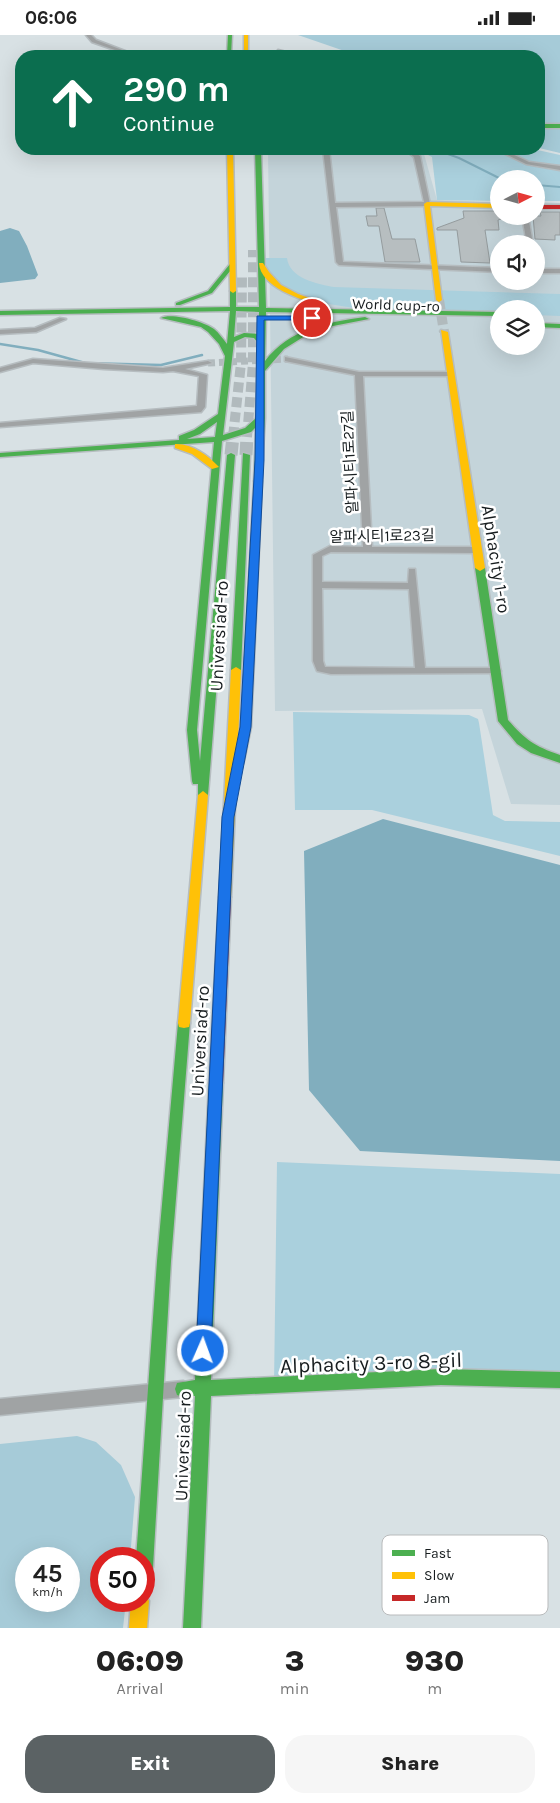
<!DOCTYPE html>
<meta charset="utf-8">
<style>
body{margin:0;font-family:Karla,"Noto Sans KR",sans-serif;background:#f6f6f6;color:#222;height:100vh;display:flex;flex-direction:column;font-size:19px;white-space:nowrap}
*{box-sizing:border-box;margin:0}
p{font-size:16px;color:#767676}
.icon{flex:none;width:28px;height:28px;fill:none;stroke:currentColor;stroke-width:2;stroke-linecap:round;stroke-linejoin:round}
.map{position:relative;height:1593px;overflow:hidden}
.panel{display:flex;flex-direction:column;background:#fff;flex:1}
.panel>*{flex:none}
.top-card{position:absolute;left:15px;top:15px;width:530px;height:105px;border-radius:20px;box-shadow:0 5px 20px #0002;background:#0b6e4f;color:#fff;overflow:hidden}
.needle{width:32px;rotate:84deg}
.controls{position:absolute;left:490px;top:135px;display:grid;gap:10px}
.controls a{display:grid;place-items:center;width:55px;height:55px;border-radius:50%;background:#fff;box-shadow:0 5px 20px #0002;font-size:25px}
.speed{position:absolute;left:15px;top:1512px;display:flex;gap:10px;font-size:25px;font-weight:700;text-align:center}
.speed>*{display:grid;place-content:center;width:65px;height:65px;border-radius:50%;background:#fff;box-shadow:0 5px 20px #0002;line-height:1}
.speed small{font-size:12px;font-weight:400}
.speed .limit{border:8px solid #d22;background:#fff;color:#111}
.pin{position:absolute;display:grid;place-items:center;width:42px;height:42px;color:#fff;margin:-21px;border:2px solid #fff;border-radius:50%;box-shadow:0 1px 5px #0007}
.me{position:absolute;width:55px;margin:-28px;rotate:2deg;stroke-linejoin:round;filter:drop-shadow(0 0 4px #0008)}
.turn{display:flex;align-items:center;gap:18px;height:105px;padding:0 25px;font-size:22px}
.turn .icon{width:65px;height:65px;stroke-width:2.5}
.turn b{display:block;font-size:35px;line-height:42px}
.eta{display:flex;justify-content:space-evenly;align-items:center;height:85px;text-align:center}
.eta b{font-size:30px;font-weight:800;line-height:35px}
.button{display:flex;gap:10px;margin-top:auto;padding:10px 25px}
.button a{flex:1;height:58px;border-radius:20px;background:#5b6264;color:#fff;font-size:20px;font-weight:800;line-height:58px;text-align:center}
.button a+a{background:#f6f6f6;color:#222}
.status{display:flex;justify-content:space-between;align-items:center;height:35px;padding:0 25px;background:#fff;direction:ltr}
.status svg{height:14px;fill:currentColor}
.map>svg:first-child{display:block}
.built{fill:#c4d4da;fill-rule:evenodd}
.green{fill:#aad0dd}
.forest{fill:#a6cbd8;fill-rule:evenodd}
.water{fill:#81aebe}
.lines{fill:none;stroke-linecap:round;stroke-linejoin:round}
.stream-far1{stroke:#81aebe;stroke-width:2}
.stream{stroke:#81aebe;stroke-width:2.5}
.building{fill:#b7bec0;stroke:#949b9d}
.street-tunnel{stroke:#b1babd;stroke-width:7;stroke-dasharray:7 4;stroke-linecap:butt}
.secondary-tunnel-far2{stroke:#b1babd;stroke-width:8;stroke-dasharray:8 4;stroke-linecap:butt}
.secondary-tunnel-far1{stroke:#b1babd;stroke-width:10;stroke-dasharray:10 5;stroke-linecap:butt}
.secondary-tunnel{stroke:#b1babd;stroke-width:13;stroke-dasharray:13 7;stroke-linecap:butt}
.street-casing{stroke:#b6bdc0;stroke-width:3}
.fast-casing{stroke:#b6bdc0;stroke-width:3}
.slow-casing{stroke:#b6bdc0;stroke-width:3}
.jam-casing{stroke:#b6bdc0;stroke-width:3}
.street{fill:#a0a3a4;fill-rule:evenodd}
.fast{fill:#4caf50;fill-rule:evenodd}
.slow{fill:#ffc107;fill-rule:evenodd}
.jam{fill:#c62828;fill-rule:evenodd}
.route{fill:#1a73e8;stroke:#114b97}
.labels{text-anchor:middle;stroke-width:5;stroke-linejoin:round;paint-order:stroke}
.far-street-label{font-size:15px;fill:#171d1f;stroke:#fff}
.street-label{font-size:18px;fill:#171d1f;stroke:#fff}
.near-street-label{font-size:21px;fill:#171d1f;stroke:#fff}
.key{fill:#fff;stroke:#b9bbbc;stroke-width:1}
.key-label{font-size:14px;fill:#171d1f}
</style>
<div class="status"><b>06:06</b><svg viewBox="0 0 49 12"><path d="M0 12V9h3v3zM5 12V6h3v6zM10 12V3h3v9zM15 12V0h3v12zM26 1h20v11H26zM47 4h2v5h-2z"/></svg></div>
<div class="map">
<svg width="560" height="1593" viewBox="0 0 560 1593">
<rect width="100%" height="100%" fill="#d8e1e4"/>
<path class="built" d="M 268,114 L 412,114 L 424,119 L 437,165 L 499,167 L 499,181 L 536,181 L 536,167 L 560,168 L 560,770 L 511,769 L 482,674 L 275,676 ZM 499,209 L 536,209 L 536,246 L 499,246 ZM 499,274 L 536,274 L 536,311 L 499,311 Z"/>
<path class="green" d="M 416,114 L 533,114 L 560,120 L 560,166 L 536,166 L 536,144 L 499,144 L 499,166 L 437,165 L 432,122 Z
M 261,223 L 287,223 C 289,243 317,249 334,252 L 560,259 L 560,281 L 536,280 L 536,274 L 499,274 L 499,279 L 367,275 L 316,267 L 275,250 Z
M 293,677 L 469,680 L 478,684 L 479,688 L 493,780 L 505,786 L 560,787 L 560,821 L 372,775 L 295,775 Z
M 277,1127 L 560,1139 L 560,1345 L 274,1350 Z"/>
<path class="forest" d="M 298,0 L 560,0 L 560,118 L 539,113 L 539,21 L 359,21 Z
M 77,1401 L 96,1407 L 121,1430 L 135,1462 L 130,1524 L 101,1524 L 101,1566 L 126,1566 L 123,1593 L 0,1593 L 0,1409 ZM 26,1524 L 69,1524 L 69,1566 L 26,1566 Z"/>
<path class="water" d="M 10,193 L 19,196 L 27,211 L 38,240 L 35,244 L 0,248 L 0,196 Z
M 383,784 L 560,830 L 560,1126 L 360,1116 L 309,1055 L 304,816 Z"/>
<g class="lines">
<path class="stream-far1" d="M 281,20 L 286,21
M 434,114 L 459,123 L 501,144
M 536,150 L 560,152"/>
<path class="stream" d="M 0,309 L 38,315 L 85,328 L 161,330 L 202,320"/>
</g>
<path class="building" d="M 376,173 L 384,173 L 392,204 L 415,204 L 420,227 L 385,227 L 379,191 L 368,191 L 366,181 L 377,181 Z
M 463,176 L 499,176 L 499,181 L 511,181 L 498,185 L 499,195 L 485,195 L 490,228 L 461,227 L 457,195 L 437,195 L 437,193 L 464,183 Z
M 540,177 L 560,177 L 560,200 L 555,200 L 555,205 L 535,204 L 533,181 L 541,181 Z"/>
<g class="lines">
<path class="street-tunnel" d="M 208,328 L 288,324"/>
<path class="secondary-tunnel-far2" d="M 240,114 L 240,119"/>
<path class="secondary-tunnel-far1" d="M 439,265 L 444,297
M 233,402 L 241,328 L 242,239
M 247,402 L 253,328 L 253,215"/>
<path class="secondary-tunnel" d="M 231,420 L 233,401
M 246,420 L 247,401"/>
<defs>
<path id="street" d="M 86,0 L 91,0 L 96,5 L 138,21 L 132,21 L 92,7 Z
M 278,15 L 299,20 L 299,21 L 280,18 L 278,21 L 274,21 Z
M 323,114 L 329,114 L 335,168 L 424,167 L 414,122 L 404,114 L 410,114 L 420,121 L 430,169 L 427,171 L 336,172 L 343,227 L 499,233 L 499,237 L 339,230 L 336,227 Z
M 495,114 L 502,114 L 529,127 L 560,131 L 560,135 L 526,129 Z
M 522,181 L 528,181 L 533,209 L 527,209 Z
M 536,234 L 560,234 L 560,238 L 536,238 Z
M 60,283 L 66,284 L 36,297 L 0,299 L 0,295 L 35,293 Z
M 285,322 L 359,337 L 450,337 L 454,339 L 450,341 L 363,341 L 372,512 L 477,512 L 481,515 L 477,518 L 331,517 L 322,521 L 322,547 L 408,548 L 409,534 L 415,534 L 425,633 L 496,633 L 500,634 L 501,636 L 500,638 L 331,639 L 317,636 L 313,626 L 313,520 L 330,511 L 363,512 L 355,340 L 285,326 ZM 322,553 L 409,554 L 415,633 L 325,632 L 323,626 Z
M 33,324 L 163,333 L 208,326 L 212,328 L 185,334 L 207,340 L 205,372 L 201,377 L 0,392 L 0,388 L 197,371 L 199,341 L 173,336 L 163,337 L 104,334 L 33,328 L 0,337 L 0,333 Z
M 183,1346 L 189,1348 L 191,1354 L 189,1360 L 183,1362 L 0,1380 L 0,1364 Z"/>
<path id="fast" d="M 228,0 L 232,0 L 231,21 L 227,21 Z
M 539,89 L 560,89 L 560,93 L 539,93 Z
M 255,114 L 261,114 L 266,273 L 499,277 L 499,281 L 266,277 L 265,326 C 289,294 328,287 365,282 L 369,284 L 333,291 L 308,299 L 284,314 L 265,336 L 265,383 L 261,448 L 258,449 L 254,446 L 256,392 L 251,397 L 222,406 L 197,695 L 200,726 L 227,420 L 231,418 L 235,420 L 208,760 L 203,764 L 198,760 L 198,749 L 193,749 L 192,746 L 187,695 L 214,407 L 0,422 L 0,418 L 179,405 L 179,401 L 194,395 L 218,379 L 225,321 L 219,309 L 208,297 L 201,292 L 161,283 C 171,277 205,287 214,294 C 219,298 223,304 227,309 L 230,276 L 0,280 L 0,276 L 230,272 L 230,256 L 233,254 L 236,256 L 236,272 L 259,272 ZM 236,276 L 259,277 L 258,299 L 244,298 L 234,302 ZM 245,302 L 254,303 L 258,308 L 256,383 L 245,393 L 223,400 L 234,307 ZM 217,387 L 215,402 L 187,404 L 200,399 Z
M 230,229 L 235,230 L 212,258 L 180,270 L 176,270 L 176,268 L 208,256 Z
M 536,288 L 560,289 L 560,293 L 536,292 Z
M 243,418 L 250,420 L 241,635 L 236,638 L 231,635 Z
M 480,530 L 485,533 L 508,685 C 526,705 534,711 560,720 L 560,728 L 531,718 L 517,709 L 498,686 L 475,533 Z
M 184,983 L 189,984 L 190,988 L 171,1226 L 153,1532 L 150,1538 L 144,1541 L 144,1524 L 136,1524 L 157,1226 L 178,988 L 179,984 Z
M 216,1042 L 221,1044 L 223,1048 L 211,1345 L 441,1334 L 560,1337 L 560,1353 L 441,1350 L 211,1361 L 201,1593 L 183,1593 L 195,1361 L 183,1362 L 177,1360 L 175,1354 L 177,1348 L 195,1345 L 209,1048 L 211,1044 Z"/>
<path id="slow" d="M 244,0 L 248,0 L 248,21 L 244,21 Z
M 227,114 L 233,114 L 236,256 L 233,258 L 230,256 Z
M 427,167 L 499,169 L 499,173 L 430,171 L 442,265 L 439,267 L 436,265 L 424,169 Z
M 259,228 L 263,228 L 269,237 L 281,250 L 298,259 L 326,269 L 321,270 C 301,265 260,252 259,228 Z
M 441,295 L 448,297 L 485,533 L 480,536 L 475,533 Z
M 175,409 C 191,408 209,421 219,432 L 212,434 L 192,419 L 175,413 Z
M 258,443 L 262,446 L 251,692 L 244,726 L 243,729 L 237,729 L 231,862 L 229,865 L 221,865 L 219,862 L 231,635 L 236,632 L 241,635 L 238,706 L 241,692 L 254,446 Z
M 203,756 L 208,760 L 190,988 L 189,992 L 184,993 L 179,992 L 178,988 L 198,760 Z
M 144,1559 L 146,1560 L 149,1566 L 147,1593 L 129,1593 L 131,1566 L 144,1566 Z"/>
<path id="jam" d="M 536,170 L 560,170 L 560,174 L 536,174 Z
M 225,857 L 229,859 L 231,862 L 223,1048 L 221,1052 L 216,1054 L 211,1052 L 209,1048 L 219,862 L 221,859 Z"/>
</defs>
<use href="#street" class="street-casing"/>
<use href="#fast" class="fast-casing"/>
<use href="#slow" class="slow-casing"/>
<use href="#jam" class="jam-casing"/>
<use href="#street" class="street"/>
<use href="#fast" class="fast"/>
<use href="#slow" class="slow"/>
<use href="#jam" class="jam"/>
</g>
<path class="route" d="M 257,281 L 312,281 L 316,283 L 312,285 L 264,285 L 264,425 L 251,692 L 234,782 L 211,1316 L 209,1322 L 203,1324 L 198,1322 L 196,1316 L 222,782 L 240,692 L 255,425 Z"/>
<g class="labels">
<g class="far-street-label">
<text transform="translate(396 270) rotate(2)" y="5">World cup-ro</text>
<text transform="translate(350 427) rotate(-93)" y="5">알파시티1로27길</text>
<text transform="translate(382 501) rotate(-1)" y="5">알파시티1로23길</text>
</g>
<g class="street-label">
<text transform="translate(496 524) rotate(81)" y="6">Alphacity 1-ro</text>
<text transform="translate(219 601) rotate(-87)" y="6">Universiad-ro</text>
<text transform="translate(200 1006) rotate(-87)" y="6">Universiad-ro</text>
<text transform="translate(183 1411) rotate(-88)" y="6">Universiad-ro</text>
</g>
<g class="near-street-label">
<text transform="translate(371 1328) rotate(-2)" y="7">Alphacity 3-ro 8-gil</text>
</g>
</g>
<rect x="382" y="1500" width="166" height="80" rx="8" class="key"/>
<rect x="392" y="1515" width="23" height="6" fill="#4caf50"/>
<rect x="392" y="1537" width="23" height="7" fill="#ffc107"/>
<rect x="392" y="1560" width="23" height="6" fill="#c62828"/>
<g class="key-label">
<text x="424" y="1523">Fast</text>
<text x="424" y="1545">Slow</text>
<text x="424" y="1568">Jam</text>
</g>
</svg>
<div class="controls">
<a><svg class="needle" viewBox="-14 -14 28 28"><path d="M0-13l5 13h-10z" fill="#e53935"/><path d="M0 13l5-13h-10z" fill="#767676"/></svg></a>
<a><svg class="icon" aria-label="sound" viewBox="0 0 24 24"><path d="M4 9h4l5-4v14l-5-4H4zM17 9q2 3 0 6"/></svg></a>
<a><svg class="icon" aria-label="layers" viewBox="0 0 24 24"><path d="M12 4l9 5-9 5-9-5zM3 14l9 5 9-5"/></svg></a>
</div>
<div class="speed"><div>45<small>km/h</small></div><div class="limit">50</div></div>
<div class="pin" style="left:312px;top:283px;background:#d93025"><svg class="icon" aria-label="arrive" viewBox="0 0 24 24"><path d="M6 21V4h12l-3 4 3 4H6"/></svg></div>
<svg class="me" style="left:203px;top:1316px" viewBox="-20 -20 40 40"><circle r="17" fill="#1a73e8" stroke="#fff" stroke-width="3"/><path d="M0-11L8 9 0 5-8 9z" fill="#fff"/></svg>
<div class="top-card">
<div class="turn"><svg class="icon" aria-label="ahead" viewBox="0 0 24 24"><path d="M12 20V5M6 11l6-6 6 6"/></svg><div><b>290 m</b>Continue</div></div>
</div>
</div>
<section class="panel">
<div class="eta">
<div><b>06:09</b><p>Arrival</p></div>
<div><b>3</b><p>min</p></div>
<div><b>930</b><p>m</p></div>
</div>
<div class="button"><a>Exit</a><a>Share</a></div>
</section>
